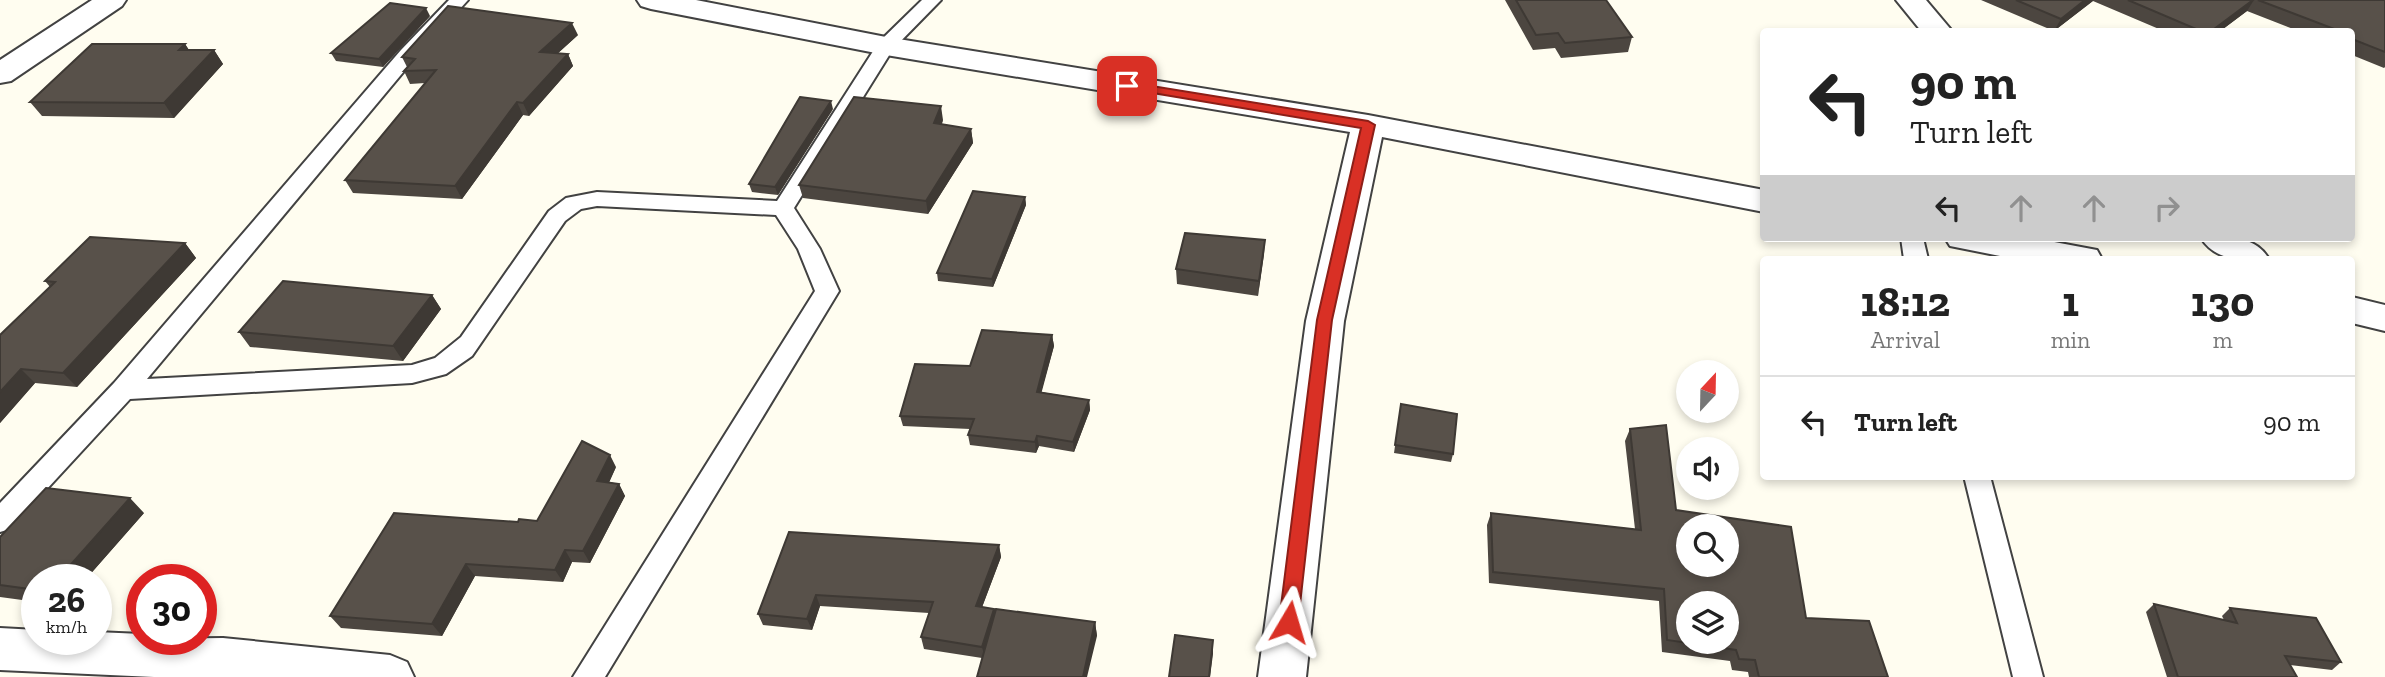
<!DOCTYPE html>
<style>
body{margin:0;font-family:"Zilla Slab",serif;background:#f6f6f6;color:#222;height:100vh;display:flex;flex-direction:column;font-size:26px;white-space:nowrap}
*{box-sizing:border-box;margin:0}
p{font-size:23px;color:#767676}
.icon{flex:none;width:38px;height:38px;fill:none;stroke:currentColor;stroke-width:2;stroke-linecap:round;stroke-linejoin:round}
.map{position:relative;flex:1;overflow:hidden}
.drawer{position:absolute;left:1760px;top:256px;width:595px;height:224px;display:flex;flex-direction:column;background:#fff;border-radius:7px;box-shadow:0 4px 10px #0003}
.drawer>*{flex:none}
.hud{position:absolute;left:1760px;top:28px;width:595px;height:214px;border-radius:7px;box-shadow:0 4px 10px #0003;background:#fff;color:#222;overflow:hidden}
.needle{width:46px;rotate:22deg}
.fabs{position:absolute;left:1676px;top:360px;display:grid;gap:14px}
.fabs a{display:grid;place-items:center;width:63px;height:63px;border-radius:50%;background:#fff;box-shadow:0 4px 10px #0003;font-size:35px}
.speed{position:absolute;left:21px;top:564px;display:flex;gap:14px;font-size:35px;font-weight:700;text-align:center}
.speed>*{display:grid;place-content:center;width:91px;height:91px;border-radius:50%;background:#fff;box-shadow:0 4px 10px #0003;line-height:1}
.speed small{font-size:18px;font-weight:400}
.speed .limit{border:10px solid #d22;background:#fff;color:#111}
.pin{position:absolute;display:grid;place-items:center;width:60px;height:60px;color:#fff;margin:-30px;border-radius:14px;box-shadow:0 4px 10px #0006}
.me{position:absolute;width:77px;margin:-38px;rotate:7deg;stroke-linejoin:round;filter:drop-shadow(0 0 5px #0008)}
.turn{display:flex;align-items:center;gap:24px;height:147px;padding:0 35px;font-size:32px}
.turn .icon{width:91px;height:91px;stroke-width:2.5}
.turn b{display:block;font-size:49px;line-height:60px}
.lanes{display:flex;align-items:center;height:66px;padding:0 35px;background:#0003;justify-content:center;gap:35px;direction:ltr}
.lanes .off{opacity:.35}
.eta{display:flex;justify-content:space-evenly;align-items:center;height:119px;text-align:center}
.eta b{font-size:42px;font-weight:800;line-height:49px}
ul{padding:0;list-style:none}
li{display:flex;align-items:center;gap:21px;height:91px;padding:0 35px;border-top:2px solid #e0e0e0}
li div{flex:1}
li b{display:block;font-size:26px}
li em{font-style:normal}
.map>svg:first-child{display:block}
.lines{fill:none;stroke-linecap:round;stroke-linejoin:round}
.service-casing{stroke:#424242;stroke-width:4}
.minor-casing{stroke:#424242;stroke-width:4}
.service{fill:#fff;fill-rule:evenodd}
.minor{fill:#fff;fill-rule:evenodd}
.wall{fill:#4c4640}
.shaded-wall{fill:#3e3934}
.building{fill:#58514a;stroke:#3e3934;stroke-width:2;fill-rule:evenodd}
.route{fill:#d93025;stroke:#8d1f18;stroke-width:2}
</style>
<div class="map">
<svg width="2385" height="677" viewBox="0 0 2385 677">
<rect width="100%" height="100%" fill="#fffdf0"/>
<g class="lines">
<defs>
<path id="service" d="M 449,0 L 468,0 L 415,58 L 147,379 L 412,365 L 435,358 L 461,337 L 549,211 L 566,198 L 597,192 L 777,201 L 879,42 L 922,0 L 941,0 L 893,49 L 794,208 L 820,249 L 839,291 L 605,677 L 573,677 L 815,291 L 798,249 L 776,215 L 597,206 L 581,209 L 565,221 L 472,356 L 446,374 L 412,383 L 130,399 L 10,529 L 0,532 L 0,503 L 114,383 L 401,50 Z
M 1901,238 L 1923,238 L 1928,259 L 1904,259 Z
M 1964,476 L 1990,476 L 2043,677 L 2013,677 Z"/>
<path id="minor" d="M 92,0 L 126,0 L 122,6 L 11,81 L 0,83 L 0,60 Z
M 637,0 L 696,0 L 886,37 L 1368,115 L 1764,190 L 1764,212 L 1382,137 L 1344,321 L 1306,677 L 1258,677 L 1306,321 L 1350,132 L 886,55 L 651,9 L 641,6 Z
M 1896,0 L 1926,0 L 1953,32 L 1922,32 Z
M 1945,238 L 2033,238 L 2097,250 L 2102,259 L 2015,259 L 1950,246 Z
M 2201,238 C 2227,238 2254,234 2269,259 C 2243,259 2217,263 2201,238 Z
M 2352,297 L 2385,305 L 2385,331 L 2352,323 Z
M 0,628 L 37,630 L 37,639 L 96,639 L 96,632 L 142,634 L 142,639 L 223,638 L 390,655 L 407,662 L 414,677 L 154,677 L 0,670 Z"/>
</defs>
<use href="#service" class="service-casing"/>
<use href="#minor" class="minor-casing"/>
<use href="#service" class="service"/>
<use href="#minor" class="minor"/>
</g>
<path class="wall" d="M 1505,0 L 1606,0 L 1632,37 L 1628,52 L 1561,58 L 1555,48 L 1533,50 Z
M 1981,0 L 2385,0 L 2385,67 L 2384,68 L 2352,55 L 2352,32 L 2301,32 L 2247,11 L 2219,32 L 2166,32 L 2093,1 L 2054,31 Z
M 430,16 L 383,67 L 336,61 L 331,53 Z
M 578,35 L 558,53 L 568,54 L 573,66 L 529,116 L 523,115 L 462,199 L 353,193 L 345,180 L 425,83 L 410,84 L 404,71 L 407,67 L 402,57 Z
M 185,44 L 189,50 L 214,50 L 223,64 L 174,118 L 42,116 L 30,102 Z
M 833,109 L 778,195 L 752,192 L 749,184 Z
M 943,120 L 942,124 L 971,129 L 973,143 L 928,214 L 803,198 L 799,185 Z
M 1025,197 L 1026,205 L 993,287 L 938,281 L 937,273 Z
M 1265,240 L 1258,296 L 1177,284 L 1176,269 Z
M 185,243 L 196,258 L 77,387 L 35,383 L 0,423 L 0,335 L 50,287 L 45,281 Z
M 432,295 L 441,309 L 403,361 L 250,347 L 239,332 Z
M 1052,335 L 1054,346 L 1041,392 L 1089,400 L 1090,410 L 1074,452 L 1039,446 L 1036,453 L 970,445 L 968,435 L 970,429 L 903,426 L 900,416 L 970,366 Z
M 1401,404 L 1453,454 L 1451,462 L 1394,453 Z
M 1630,429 L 1676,510 L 1806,618 L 1888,677 L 1749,677 L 1748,672 L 1732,670 L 1730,661 L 1662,652 L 1659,601 L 1489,583 L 1487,525 L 1491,513 L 1635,529 L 1625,441 Z
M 616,467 L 609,482 L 619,484 L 625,496 L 590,563 L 572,562 L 563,582 L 475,576 L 442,636 L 341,628 L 330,616 L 518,522 L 537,521 Z
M 144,513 L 86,579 L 37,579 L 37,602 L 0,597 L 0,537 Z
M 789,532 L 999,545 L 1001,557 L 982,607 L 995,613 L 1095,622 L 1097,636 L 982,658 L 924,649 L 921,637 L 929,613 L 820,606 L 812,630 L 763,625 L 758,614 Z
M 2154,604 L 2224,620 L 2222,616 L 2230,608 L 2341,662 L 2332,670 L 2290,665 L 2297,677 L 2167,677 L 2146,612 Z"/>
<path class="shaded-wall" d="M 2085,0 L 2094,0 L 2054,31 L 2061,19 Z
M 2254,0 L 2247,11 L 2219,32 L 2210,32 Z
M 426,8 L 430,16 L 383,67 L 379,59 Z
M 572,23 L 578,35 L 545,65 L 540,52 Z
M 185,44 L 194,58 L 179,50 Z
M 214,50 L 223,64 L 174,118 L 164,103 Z
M 568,54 L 573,66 L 529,116 L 523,103 Z
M 831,101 L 833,109 L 778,195 L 775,187 Z
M 517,102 L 523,115 L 462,199 L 455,186 Z
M 941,106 L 943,120 L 936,136 L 934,123 Z
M 971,129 L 973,143 L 928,214 L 926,201 Z
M 1025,197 L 1026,205 L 993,287 L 992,279 Z
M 1265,240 L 1264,255 L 1258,296 L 1259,281 Z
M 185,243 L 196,258 L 77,387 L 63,373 Z
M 432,295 L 441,309 L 403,361 L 393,346 Z
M 1052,335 L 1054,346 L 1039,402 L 1037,392 Z
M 21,369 L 35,383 L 0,423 L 0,392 Z
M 1089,400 L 1090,410 L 1074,452 L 1073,442 Z
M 1037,436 L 1039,446 L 1036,453 L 1035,442 Z
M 610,455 L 616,467 L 604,494 L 597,481 Z
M 619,484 L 625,496 L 590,563 L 583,551 Z
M 130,498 L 144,513 L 86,579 L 58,579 Z
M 999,545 L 1001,557 L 978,618 L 976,606 Z
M 565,550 L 572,562 L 563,582 L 555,570 Z
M 466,564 L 475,576 L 442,636 L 432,624 Z
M 816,595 L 820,606 L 812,630 L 807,619 Z
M 994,609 L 996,620 L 985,658 L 982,647 Z
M 1095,622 L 1097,636 L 1087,677 L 1083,677 Z
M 1213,640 L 1213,654 L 1210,677 L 1209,677 Z"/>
<path class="building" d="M 1516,0 L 1606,0 L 1632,37 L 1565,43 L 1558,33 L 1536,35 Z
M 2016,0 L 2085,0 L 2061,19 Z
M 2128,0 L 2253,0 L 2210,32 L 2203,32 Z
M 2258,0 L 2385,0 L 2385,52 L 2352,39 L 2352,32 L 2342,32 Z
M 390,3 L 426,8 L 379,59 L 331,53 Z
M 448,6 L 572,23 L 540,52 L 568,54 L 523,103 L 517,102 L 455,186 L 345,180 L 436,70 L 404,71 L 415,59 L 402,57 Z
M 92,44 L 185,44 L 179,50 L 214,50 L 164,103 L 30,102 Z
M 800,97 L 831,101 L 775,187 L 749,184 Z
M 854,97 L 941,106 L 934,123 L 971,129 L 926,201 L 799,185 Z
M 973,191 L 1025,197 L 992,279 L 937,273 Z
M 1185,233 L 1265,240 L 1259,281 L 1176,269 Z
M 90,237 L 185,243 L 63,373 L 21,369 L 0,392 L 0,335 L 55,282 L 45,281 Z
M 283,281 L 432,295 L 393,346 L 239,332 Z
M 982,330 L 1052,335 L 1037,392 L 1089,400 L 1073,442 L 1037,436 L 1035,442 L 968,435 L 974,419 L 900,416 L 915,364 L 970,366 Z
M 1401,404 L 1457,414 L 1453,454 L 1395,445 Z
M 1666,425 L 1676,510 L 1791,527 L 1806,618 L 1869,621 L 1888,677 L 1759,677 L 1755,660 L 1739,659 L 1736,650 L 1667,640 L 1664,589 L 1493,572 L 1491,513 L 1641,530 L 1630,429 ZM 1689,527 L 1727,527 L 1727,565 L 1689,565 ZM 1689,604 L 1727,604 L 1727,642 L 1689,642 Z
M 582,441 L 610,455 L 597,481 L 619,484 L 583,551 L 565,550 L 555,570 L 466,564 L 432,624 L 330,616 L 394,513 L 518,522 L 519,519 L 537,521 Z
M 46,488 L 130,498 L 58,579 L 37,579 L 37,590 L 0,585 L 0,537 Z
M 789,532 L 999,545 L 976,606 L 994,609 L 982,647 L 921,637 L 933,602 L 816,595 L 807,619 L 758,614 Z
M 2154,604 L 2237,623 L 2230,608 L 2316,618 L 2341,662 L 2285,656 L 2297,677 L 2178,677 Z
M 996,609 L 1095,622 L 1083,677 L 977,677 Z
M 1175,635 L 1213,640 L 1209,677 L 1169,677 Z"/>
<path class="route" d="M 1127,82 L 1368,121 L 1375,125 L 1332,320 L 1298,622 L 1296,628 L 1289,631 L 1282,628 L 1279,622 L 1317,320 L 1361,128 L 1123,88 L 1121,86 Z"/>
</svg>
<div class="fabs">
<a><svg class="needle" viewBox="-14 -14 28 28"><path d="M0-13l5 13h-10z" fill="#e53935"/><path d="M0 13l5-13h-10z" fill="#767676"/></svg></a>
<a><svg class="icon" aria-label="sound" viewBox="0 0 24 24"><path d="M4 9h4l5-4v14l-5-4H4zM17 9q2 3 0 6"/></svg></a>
<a><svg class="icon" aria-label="search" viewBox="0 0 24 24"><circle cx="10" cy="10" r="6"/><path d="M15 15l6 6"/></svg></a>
<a><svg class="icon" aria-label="layers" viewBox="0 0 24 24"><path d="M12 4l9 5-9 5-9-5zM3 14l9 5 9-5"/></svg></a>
</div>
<div class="speed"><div>26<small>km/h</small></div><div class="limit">30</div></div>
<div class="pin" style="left:1127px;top:86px;background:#d93025"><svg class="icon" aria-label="arrive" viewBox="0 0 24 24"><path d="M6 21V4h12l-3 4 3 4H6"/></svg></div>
<svg class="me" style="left:1289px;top:622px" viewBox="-20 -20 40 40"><path d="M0-17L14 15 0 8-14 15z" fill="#d93025" stroke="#fff" stroke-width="4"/></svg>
<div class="hud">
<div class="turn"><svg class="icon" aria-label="left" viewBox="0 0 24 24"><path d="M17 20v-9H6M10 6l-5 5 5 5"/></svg><div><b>90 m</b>Turn left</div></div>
<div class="lanes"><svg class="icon" aria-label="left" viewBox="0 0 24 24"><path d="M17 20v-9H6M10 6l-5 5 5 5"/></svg><svg class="icon off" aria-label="ahead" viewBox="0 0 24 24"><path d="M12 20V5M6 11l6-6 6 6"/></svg><svg class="icon off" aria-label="ahead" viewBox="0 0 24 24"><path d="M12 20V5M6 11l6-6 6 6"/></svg><svg class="icon off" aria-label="right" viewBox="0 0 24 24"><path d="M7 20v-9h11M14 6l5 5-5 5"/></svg></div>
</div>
<section class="drawer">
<div class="eta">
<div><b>18:12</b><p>Arrival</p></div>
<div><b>1</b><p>min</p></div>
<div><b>130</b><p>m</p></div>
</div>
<ul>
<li><svg class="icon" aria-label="left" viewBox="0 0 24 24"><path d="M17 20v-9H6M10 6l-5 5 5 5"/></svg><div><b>Turn left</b></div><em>90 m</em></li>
</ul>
</section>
</div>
